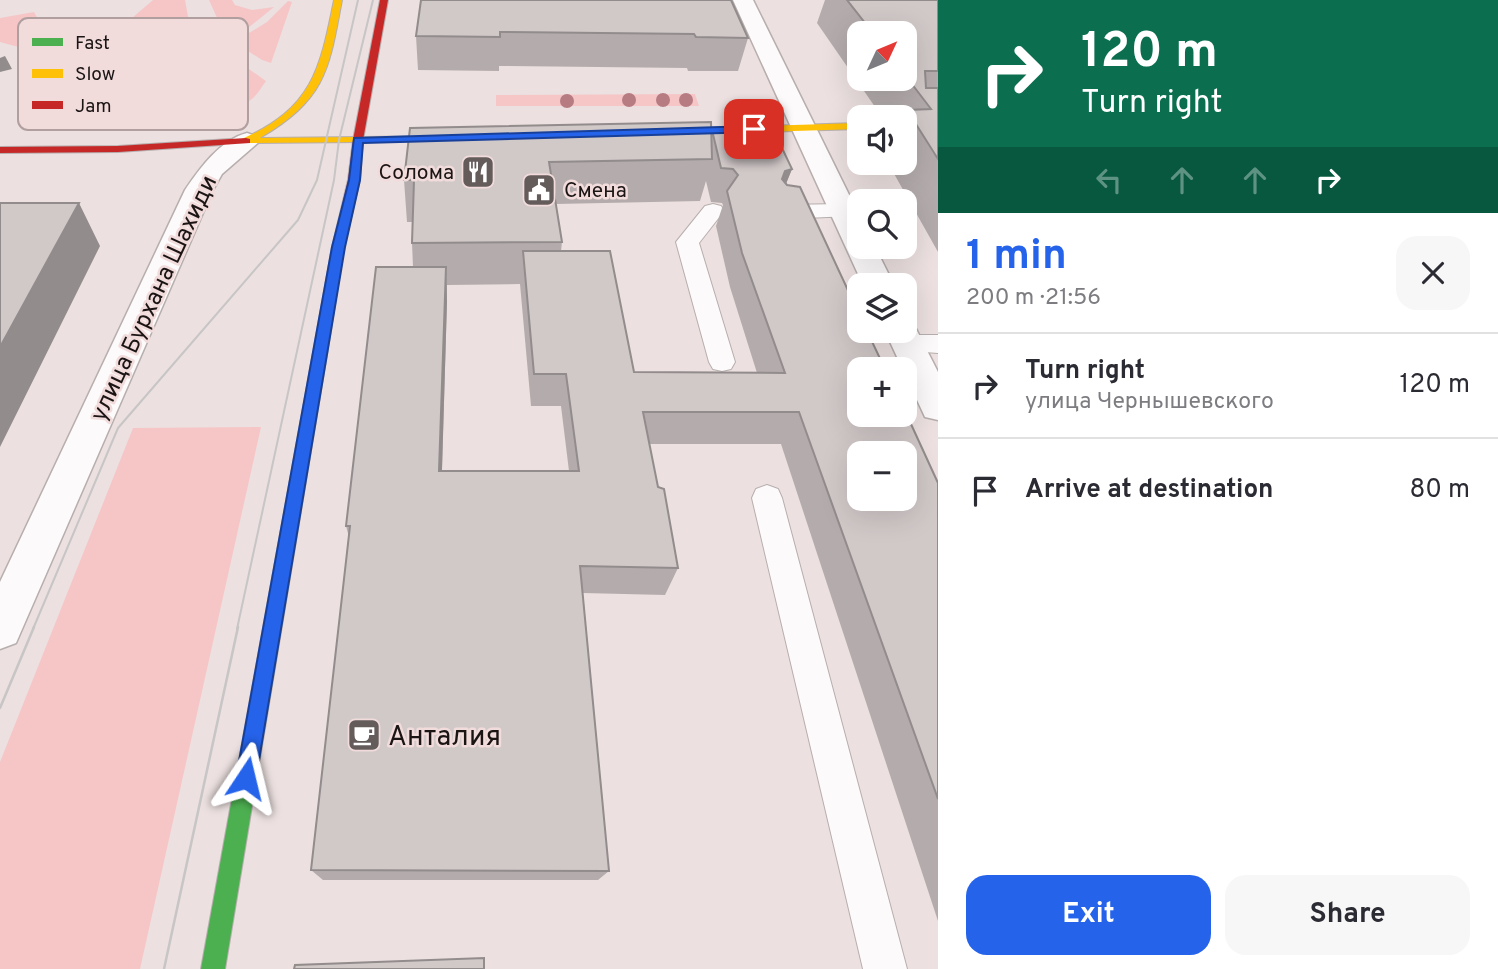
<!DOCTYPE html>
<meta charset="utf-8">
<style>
body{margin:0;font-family:Overpass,sans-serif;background:#f7f7f7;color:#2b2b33;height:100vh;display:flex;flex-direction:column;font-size:26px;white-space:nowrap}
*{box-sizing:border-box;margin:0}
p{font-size:23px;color:#7c7c81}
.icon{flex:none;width:38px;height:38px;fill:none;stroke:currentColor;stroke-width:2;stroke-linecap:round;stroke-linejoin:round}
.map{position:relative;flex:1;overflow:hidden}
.details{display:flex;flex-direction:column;background:#fff;width:560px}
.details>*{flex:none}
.banner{background:#0b6e4f;color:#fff;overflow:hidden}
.needle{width:46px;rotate:46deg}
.fabs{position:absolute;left:847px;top:21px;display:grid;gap:14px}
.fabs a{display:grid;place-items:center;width:70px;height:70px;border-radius:14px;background:#fff;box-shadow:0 7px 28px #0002;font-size:35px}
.pin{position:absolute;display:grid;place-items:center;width:60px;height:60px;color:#fff;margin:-30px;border-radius:14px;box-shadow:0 4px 10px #0006}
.me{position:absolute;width:77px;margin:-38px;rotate:10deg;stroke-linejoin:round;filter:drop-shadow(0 0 5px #0008)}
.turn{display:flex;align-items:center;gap:24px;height:147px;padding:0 28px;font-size:32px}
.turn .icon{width:91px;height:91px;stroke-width:2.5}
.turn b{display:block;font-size:49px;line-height:60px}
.lanes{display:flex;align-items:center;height:66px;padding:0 28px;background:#0003;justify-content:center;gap:35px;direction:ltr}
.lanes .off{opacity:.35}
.round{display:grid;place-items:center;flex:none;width:74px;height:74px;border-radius:21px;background:#f7f7f7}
.headline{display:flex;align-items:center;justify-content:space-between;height:119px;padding:0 28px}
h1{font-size:42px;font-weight:700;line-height:52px;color:#2563eb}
.button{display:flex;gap:14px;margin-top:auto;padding:14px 28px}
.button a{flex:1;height:80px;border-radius:21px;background:#2563eb;color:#fff;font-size:28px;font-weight:700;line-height:80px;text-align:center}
.button a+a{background:#f7f7f7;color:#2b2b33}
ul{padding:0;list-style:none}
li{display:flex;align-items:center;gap:21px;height:105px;padding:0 28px;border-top:2px solid #e1e1e2}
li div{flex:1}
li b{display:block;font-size:26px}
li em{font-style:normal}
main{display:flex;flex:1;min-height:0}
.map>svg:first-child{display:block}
.green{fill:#f6c6c7}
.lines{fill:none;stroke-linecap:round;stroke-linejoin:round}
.lane-casing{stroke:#b7aeae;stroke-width:2}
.street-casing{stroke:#b7aeae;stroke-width:3}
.fast-casing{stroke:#b7aeae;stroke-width:2}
.slow-casing{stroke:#b7aeae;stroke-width:2}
.jam-casing{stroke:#b7aeae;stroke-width:2}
.lane{fill:#fcfafa;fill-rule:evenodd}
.street{fill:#fcfafa;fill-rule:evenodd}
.fast{fill:#4caf50;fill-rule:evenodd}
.slow{fill:#ffc107;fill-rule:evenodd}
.jam{fill:#c62828;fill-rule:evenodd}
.tram-far1{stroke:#c7c5c5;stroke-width:2}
.tram{stroke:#c7c5c5;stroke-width:2.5}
.tree{fill:#b67c82}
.wall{fill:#b4acac;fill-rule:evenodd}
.shaded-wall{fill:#928c8c}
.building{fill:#d1c8c8;stroke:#928c8c;stroke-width:2;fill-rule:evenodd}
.route{fill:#2563eb;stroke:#184099;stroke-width:2}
.labels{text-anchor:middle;stroke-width:5;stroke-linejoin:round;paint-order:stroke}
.far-poi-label{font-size:21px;fill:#1b1414;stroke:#f1dbdb;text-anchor:end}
.street-label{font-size:24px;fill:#1b1414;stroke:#f1dbdb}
.near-poi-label{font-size:28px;fill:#1b1414;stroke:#f1dbdb;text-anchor:start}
.key{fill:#f1dbdb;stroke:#b19f9f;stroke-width:2}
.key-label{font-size:19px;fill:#1b1414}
</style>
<main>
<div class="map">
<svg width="938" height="969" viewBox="0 0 938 969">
<rect width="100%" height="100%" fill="#ece0e0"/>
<path class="green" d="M 153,0 L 185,0 L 190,28 L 196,46 L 183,48 L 181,43 C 163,30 138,33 119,41 C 110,44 106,49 97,48 Z
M 209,0 L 232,0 L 235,5 L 252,10 L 274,7 L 248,28 L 229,37 L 222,29 Z
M 288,1 L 292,2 L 271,63 L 262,60 L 234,42 L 267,22 Z
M 34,12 L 43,28 L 73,46 L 56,57 L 0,42 L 0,18 Z
M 222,45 L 236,60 L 266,81 C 259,91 254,101 242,104 L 212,47 Z
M 695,94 L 699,106 L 496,106 L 496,95 Z
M 261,427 L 140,969 L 0,969 L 0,762 L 133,428 Z"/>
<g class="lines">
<defs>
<path id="lane" d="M 713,204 L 721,206 L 724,211 L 699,243 L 735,362 L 731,369 L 722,371 L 713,369 L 709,362 L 676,242 L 705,206 Z
M 843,204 L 851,206 L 854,211 L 851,216 L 782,219 L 774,217 L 771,212 L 774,207 L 782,205 Z
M 907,335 L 938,335 L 938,353 L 898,350 L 894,344 L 898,338 Z
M 767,485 L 778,489 L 782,498 L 907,969 L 863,969 L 752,498 L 756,489 Z"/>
<path id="street" d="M 733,0 L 753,0 L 859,215 L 859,247 L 875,247 L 894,285 L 863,285 Z
M 247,133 L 256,136 L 260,141 L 222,174 L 213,190 L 16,643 L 0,649 L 0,582 L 185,190 C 200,168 220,140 247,133 Z
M 905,321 L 913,323 L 938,372 L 938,420 L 925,417 L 885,331 L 905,331 Z"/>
<path id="fast" d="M 323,331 L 330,336 L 225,969 L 201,969 L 316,336 Z"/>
<path id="slow" d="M 334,0 L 342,0 C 329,70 326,99 260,138 L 462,136 L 466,137 L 466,141 L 242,143 L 242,139 C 313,108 320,69 334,0 Z
M 859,123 L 859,129 L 693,134 L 688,131 L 693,128 Z"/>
<path id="jam" d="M 380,0 L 388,0 L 363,140 L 360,180 L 344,247 L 330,336 L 323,341 L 316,336 L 332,247 L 348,180 L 353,140 Z
M 246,138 L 250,139 L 250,143 L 118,152 L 0,153 L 0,147 L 118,146 Z"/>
</defs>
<use href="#lane" class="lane-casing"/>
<use href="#street" class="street-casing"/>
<use href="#fast" class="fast-casing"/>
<use href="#slow" class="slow-casing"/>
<use href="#jam" class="jam-casing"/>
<use href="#lane" class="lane"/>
<use href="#street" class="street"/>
<use href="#fast" class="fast"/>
<use href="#slow" class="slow"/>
<use href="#jam" class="jam"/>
<path class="tram-far1" d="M 33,629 L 118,428 L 298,220 L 317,180 L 358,0
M 237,629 L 334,180 L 339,140 L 373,0"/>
<path class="tram" d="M 0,708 L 34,627
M 164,969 L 238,627"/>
</g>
<g class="tree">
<circle cx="629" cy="100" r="7"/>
<circle cx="663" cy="100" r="7"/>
<circle cx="686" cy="100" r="7"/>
<circle cx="567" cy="101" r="7"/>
</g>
<path class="wall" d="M 421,0 L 748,38 L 738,71 L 688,71 L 687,68 L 499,66 L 499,71 L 418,70 L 416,36 Z
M 825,0 L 938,0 L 938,252 L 888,163 L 905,163 L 905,117 L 882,117 L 817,23 ZM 859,33 L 905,33 L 905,79 L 859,79 Z
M 711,131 L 792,169 L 786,184 L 938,483 L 938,921 L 781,444 L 649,444 L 658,487 L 678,568 L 665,595 L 583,593 L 609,871 L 598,880 L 323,880 L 311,870 L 349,537 L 346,526 L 413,267 L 412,243 L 412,222 L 407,222 L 404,180 ZM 706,181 L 711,202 L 722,203 L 723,205 L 716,226 L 730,287 L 757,373 L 634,372 L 561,251 L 562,242 L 556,204 L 700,201 ZM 520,284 L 531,406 L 561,406 L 569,471 L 442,471 L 447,301 L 447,285 Z"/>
<path class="shaded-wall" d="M 5,56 L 12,69 L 0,72 L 0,58 Z
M 792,169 L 778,203 L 772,206 L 785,171 Z
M 79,203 L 100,246 L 0,447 L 0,347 Z
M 446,267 L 447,301 L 441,501 L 439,471 Z"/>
<path class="building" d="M 421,0 L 731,0 L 748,38 L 696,37 L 694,34 L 500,32 L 500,37 L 416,36 Z
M 847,0 L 938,0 L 938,71 L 925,71 L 926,88 L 938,88 L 938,159 L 907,110 L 931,109 L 905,75 L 905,33 L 873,33 Z
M 711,122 L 712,159 L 549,162 L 562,242 L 412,243 L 414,180 L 404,180 L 410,128 Z
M 773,129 L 792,169 L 785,171 L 782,179 L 787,185 L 800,187 L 859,314 L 859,331 L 867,331 L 885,369 L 859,369 L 859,415 L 905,415 L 905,411 L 938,483 L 938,799 L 799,412 L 643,412 L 658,487 L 664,489 L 678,568 L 580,566 L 609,871 L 311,870 L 350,526 L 346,526 L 376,267 L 446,267 L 439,471 L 579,471 L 566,374 L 534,374 L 523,251 L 610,251 L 634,372 L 785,373 L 742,253 L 727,191 L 738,175 L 733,169 L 721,168 L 712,130 ZM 859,453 L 905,453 L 905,499 L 859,499 Z
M 0,203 L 79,203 L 0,347 Z
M 484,958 L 484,969 L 294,969 L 295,965 Z"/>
<path class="route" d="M 754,126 L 758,127 L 758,132 L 363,143 L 360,180 L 345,247 L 256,778 L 253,785 L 246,788 L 239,785 L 236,778 L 332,247 L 349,180 L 354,138 Z"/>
<defs>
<symbol id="restaurant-square" viewBox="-11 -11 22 22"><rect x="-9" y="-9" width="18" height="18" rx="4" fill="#645b5b" stroke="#f1dbdb"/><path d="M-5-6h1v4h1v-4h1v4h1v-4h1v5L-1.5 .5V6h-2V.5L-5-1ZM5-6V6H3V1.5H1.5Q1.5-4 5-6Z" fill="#fff"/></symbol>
<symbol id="civic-square" viewBox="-11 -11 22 22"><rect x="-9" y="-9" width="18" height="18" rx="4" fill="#645b5b" stroke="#f1dbdb"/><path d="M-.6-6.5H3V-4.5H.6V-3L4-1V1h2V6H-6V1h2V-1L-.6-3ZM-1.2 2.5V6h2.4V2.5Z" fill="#fff"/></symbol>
<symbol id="cafe-square" viewBox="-11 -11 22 22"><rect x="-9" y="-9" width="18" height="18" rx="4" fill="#645b5b" stroke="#f1dbdb"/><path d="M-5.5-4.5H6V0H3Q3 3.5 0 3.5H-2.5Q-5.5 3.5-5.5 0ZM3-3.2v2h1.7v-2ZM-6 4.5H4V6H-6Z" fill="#fff"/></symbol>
</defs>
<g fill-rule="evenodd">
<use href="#restaurant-square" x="459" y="153" width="38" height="38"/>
<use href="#civic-square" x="520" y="171" width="38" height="38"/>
<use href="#cafe-square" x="345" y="716" width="38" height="38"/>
</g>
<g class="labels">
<g class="far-poi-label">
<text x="454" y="179">Солома</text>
<text x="564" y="197" text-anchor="start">Смена</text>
</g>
<g class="street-label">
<text transform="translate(153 298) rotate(-65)" y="8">улица Бурхана Шахиди</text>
</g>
<g class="near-poi-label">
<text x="388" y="745">Анталия</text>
</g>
</g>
<rect x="18" y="18" width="230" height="112" rx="10" class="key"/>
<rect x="32" y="38" width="31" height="8" fill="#4caf50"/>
<rect x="32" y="69" width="31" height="9" fill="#ffc107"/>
<rect x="32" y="101" width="31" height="8" fill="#c62828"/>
<g class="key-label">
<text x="75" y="49">Fast</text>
<text x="75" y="80">Slow</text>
<text x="75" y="112">Jam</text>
</g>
</svg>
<div class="fabs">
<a><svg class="needle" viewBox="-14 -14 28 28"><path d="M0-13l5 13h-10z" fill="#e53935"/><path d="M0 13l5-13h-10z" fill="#7c7c81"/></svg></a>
<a><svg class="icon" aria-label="sound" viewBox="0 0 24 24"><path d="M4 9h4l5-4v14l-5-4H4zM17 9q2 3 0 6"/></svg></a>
<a><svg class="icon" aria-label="search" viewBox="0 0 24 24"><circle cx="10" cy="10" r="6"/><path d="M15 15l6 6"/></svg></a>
<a><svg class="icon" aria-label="layers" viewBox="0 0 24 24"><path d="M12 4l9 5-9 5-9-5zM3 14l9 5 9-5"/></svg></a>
<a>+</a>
<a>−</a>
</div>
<div class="pin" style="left:754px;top:129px;background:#d93025"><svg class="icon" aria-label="arrive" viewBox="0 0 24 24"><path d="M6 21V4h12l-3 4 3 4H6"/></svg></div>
<svg class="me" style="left:246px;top:778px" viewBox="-20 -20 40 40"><path d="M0-17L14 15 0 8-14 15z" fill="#2563eb" stroke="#fff" stroke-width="4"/></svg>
</div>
<section class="details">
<div class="banner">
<div class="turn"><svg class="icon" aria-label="right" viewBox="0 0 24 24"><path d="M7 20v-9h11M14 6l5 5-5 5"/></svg><div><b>120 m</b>Turn right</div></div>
<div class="lanes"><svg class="icon off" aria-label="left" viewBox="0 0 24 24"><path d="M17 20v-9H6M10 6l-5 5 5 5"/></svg><svg class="icon off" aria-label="ahead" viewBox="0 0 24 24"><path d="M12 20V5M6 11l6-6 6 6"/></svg><svg class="icon off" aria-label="ahead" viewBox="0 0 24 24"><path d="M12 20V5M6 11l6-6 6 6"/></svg><svg class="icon" aria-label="right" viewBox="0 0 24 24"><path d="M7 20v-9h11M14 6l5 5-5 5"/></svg></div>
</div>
<div class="headline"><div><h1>1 min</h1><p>200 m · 21:56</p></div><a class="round"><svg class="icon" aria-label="close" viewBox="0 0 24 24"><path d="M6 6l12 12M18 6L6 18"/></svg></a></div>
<ul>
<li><svg class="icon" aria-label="right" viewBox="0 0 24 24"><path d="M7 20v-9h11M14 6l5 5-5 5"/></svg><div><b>Turn right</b><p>улица Чернышевского</p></div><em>120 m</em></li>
<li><svg class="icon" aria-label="arrive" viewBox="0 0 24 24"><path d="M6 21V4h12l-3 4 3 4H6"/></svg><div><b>Arrive at destination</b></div><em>80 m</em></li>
</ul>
<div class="button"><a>Exit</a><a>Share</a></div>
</section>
</main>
